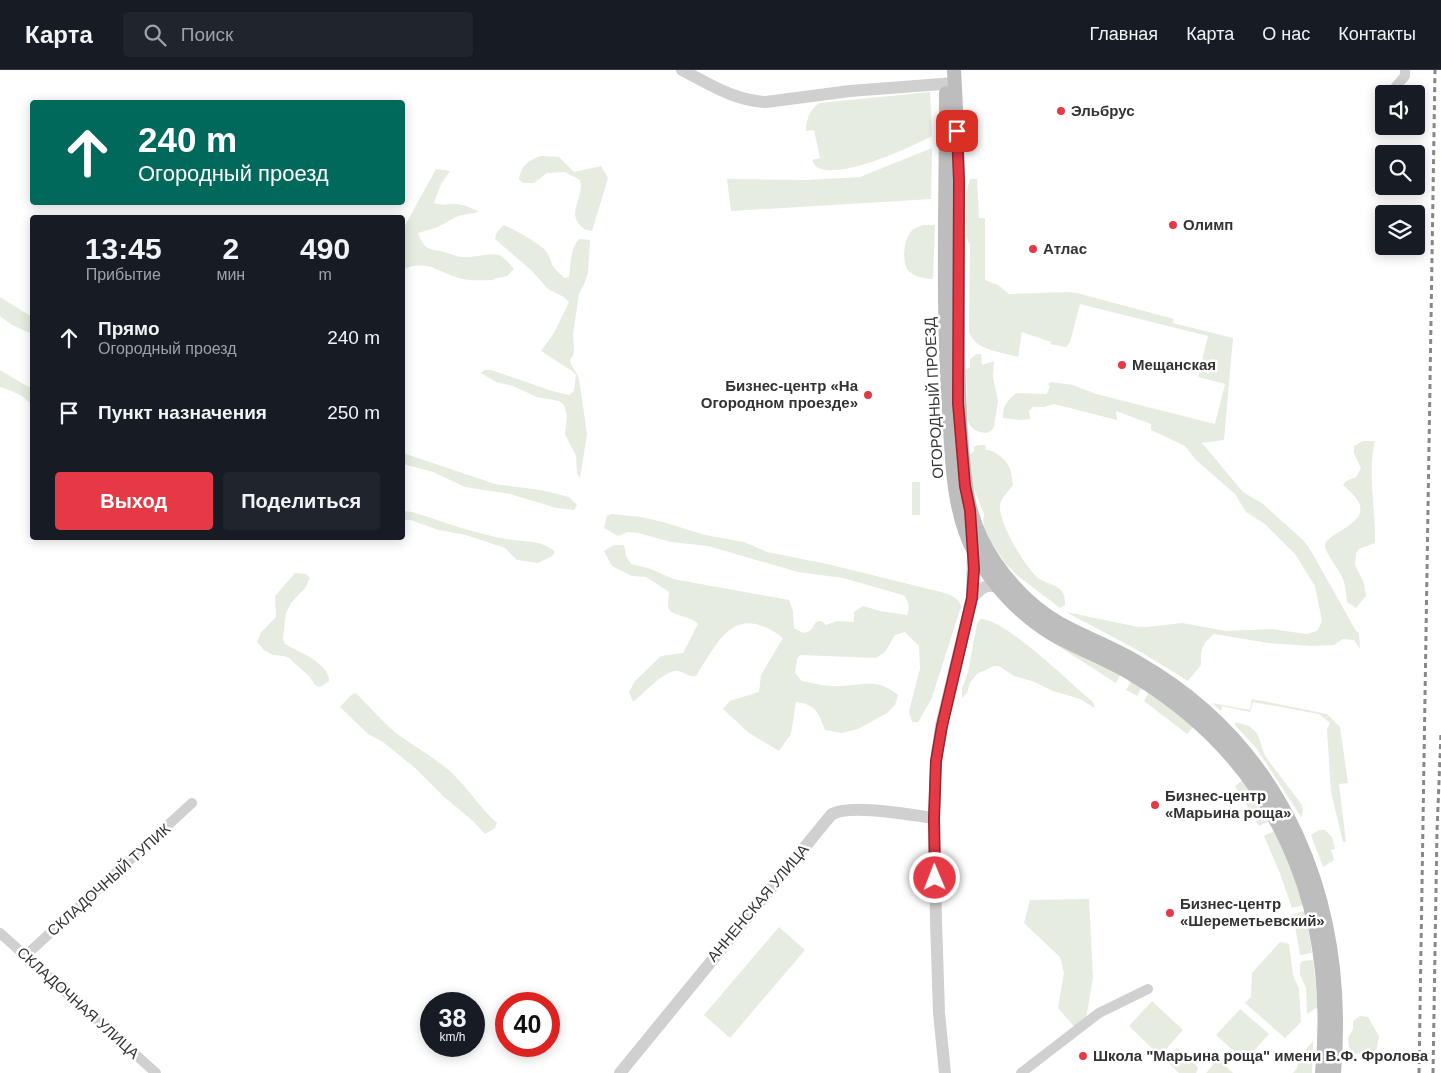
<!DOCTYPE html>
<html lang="ru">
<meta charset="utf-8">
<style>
body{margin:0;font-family:Arial,sans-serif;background:#20242c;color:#f1f3f6;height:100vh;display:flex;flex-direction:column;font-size:19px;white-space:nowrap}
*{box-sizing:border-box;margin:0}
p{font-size:16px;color:#9ea1a6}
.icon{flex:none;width:28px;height:28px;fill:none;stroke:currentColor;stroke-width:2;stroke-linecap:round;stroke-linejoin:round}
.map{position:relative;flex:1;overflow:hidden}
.side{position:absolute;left:30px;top:145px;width:375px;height:325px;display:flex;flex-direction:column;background:#171b24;border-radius:5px;box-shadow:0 2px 12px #0003}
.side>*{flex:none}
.top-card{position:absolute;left:30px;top:30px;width:375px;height:105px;border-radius:5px;box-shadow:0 2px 12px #0003;background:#00695c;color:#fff;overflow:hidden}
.controls{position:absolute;left:1375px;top:15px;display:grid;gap:10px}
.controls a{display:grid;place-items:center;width:50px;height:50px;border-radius:5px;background:#171b24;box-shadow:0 2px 12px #0003;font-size:25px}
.speed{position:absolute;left:420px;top:922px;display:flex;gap:10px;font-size:25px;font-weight:700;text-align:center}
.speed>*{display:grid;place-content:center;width:65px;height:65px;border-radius:50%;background:#171b24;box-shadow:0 2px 12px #0003;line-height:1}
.speed small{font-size:12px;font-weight:400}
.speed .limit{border:8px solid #d22;background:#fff;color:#111}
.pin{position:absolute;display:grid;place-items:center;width:42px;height:42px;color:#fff;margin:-21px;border-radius:10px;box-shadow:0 2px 8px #0006}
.me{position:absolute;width:55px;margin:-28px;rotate:359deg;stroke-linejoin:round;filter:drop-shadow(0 0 4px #0008)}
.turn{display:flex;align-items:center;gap:18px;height:105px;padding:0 25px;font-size:22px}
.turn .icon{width:65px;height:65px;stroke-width:2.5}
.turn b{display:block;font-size:35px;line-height:42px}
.eta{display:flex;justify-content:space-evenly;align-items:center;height:85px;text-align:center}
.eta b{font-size:30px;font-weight:800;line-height:35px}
.primary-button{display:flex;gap:10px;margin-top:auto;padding:10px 25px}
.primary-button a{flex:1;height:58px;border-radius:5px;background:#e63946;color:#fff;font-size:20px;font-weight:800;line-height:58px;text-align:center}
.primary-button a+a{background:#20242c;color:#f1f3f6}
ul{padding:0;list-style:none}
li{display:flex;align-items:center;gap:15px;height:75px;padding:0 25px}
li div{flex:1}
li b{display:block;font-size:19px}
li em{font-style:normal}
header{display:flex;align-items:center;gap:30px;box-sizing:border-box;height:70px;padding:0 25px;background:#171b24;border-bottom:1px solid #363941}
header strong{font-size:24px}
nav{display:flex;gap:28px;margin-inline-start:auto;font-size:18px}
.search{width:350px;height:45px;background:#20242c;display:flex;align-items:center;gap:12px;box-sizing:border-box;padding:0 18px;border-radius:5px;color:#9ea1a6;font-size:19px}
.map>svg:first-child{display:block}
.green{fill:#e6ecdf}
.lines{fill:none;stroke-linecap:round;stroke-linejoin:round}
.minor{stroke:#d0d0d0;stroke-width:10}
.tertiary{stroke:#d0d0d0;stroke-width:12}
.secondary{stroke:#bdbdbd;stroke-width:14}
.rail{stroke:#888;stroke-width:3;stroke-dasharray:5 4;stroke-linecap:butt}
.route-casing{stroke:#96252e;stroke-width:12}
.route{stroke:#e63946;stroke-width:9}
.poi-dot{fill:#e63946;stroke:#fff;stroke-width:2}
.labels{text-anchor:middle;stroke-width:5;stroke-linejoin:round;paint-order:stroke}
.poi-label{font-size:15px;font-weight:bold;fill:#333;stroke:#fff;text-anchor:start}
.street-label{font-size:15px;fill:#333;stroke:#fff}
</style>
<header>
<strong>Карта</strong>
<div class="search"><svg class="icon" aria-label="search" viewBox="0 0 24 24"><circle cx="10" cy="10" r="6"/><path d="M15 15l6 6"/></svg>Поиск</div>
<nav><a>Главная</a><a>Карта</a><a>О нас</a><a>Контакты</a></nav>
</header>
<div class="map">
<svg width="1441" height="1003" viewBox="0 0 1441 1003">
<rect width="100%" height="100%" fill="#fff"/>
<path class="green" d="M 930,22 L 932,66 C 913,76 821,120 812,90 L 820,88 L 814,60 L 806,61 C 806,50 810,38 820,33 Z
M 932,78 L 931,129 L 731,141 L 727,109 L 805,110 L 860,107 Z
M 541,86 L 559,87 L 574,102 L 601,96 L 608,108 L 592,161 C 586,160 585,160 581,156 C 566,143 585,126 580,110 L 565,102 L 547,103 L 534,113 L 523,113 L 519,109 C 521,96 528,90 541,86 Z
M 436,99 L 450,101 L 441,114 L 434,133 C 444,136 446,134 455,134 C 463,134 472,138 479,142 L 458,146 L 438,157 L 418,163 C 425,181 428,178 444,182 C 451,184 457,187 463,187 C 474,188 488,182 499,185 C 505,188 510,194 514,199 L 507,206 L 493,209 L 494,210 C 484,210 473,211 463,209 C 440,205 428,187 403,200 L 403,159 Z
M 970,109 L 977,109 L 979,148 L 985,148 L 985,210 L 998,215 L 1009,224 L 1067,222 L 1077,223 L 1174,249 L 1173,253 L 1233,268 L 1224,370 L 1202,373 L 1243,422 L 1263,434 L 1304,471 L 1311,481 L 1356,561 L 1359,563 L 1360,579 L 1354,570 L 1343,569 L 1334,575 L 1312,576 L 1268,573 L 1214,564 C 1202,574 1200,580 1201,595 L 1188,611 L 1141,582 L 1066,542 L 1138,557 L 1147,557 L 1182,553 L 1226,561 L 1272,559 L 1306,564 L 1317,561 L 1322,551 L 1315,516 L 1295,484 L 1265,454 L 1246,442 L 1235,424 L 1196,390 L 1185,376 L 1151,360 L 1151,354 L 1116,341 L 1117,350 L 1054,334 L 1044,337 L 1033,337 L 1029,341 L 1030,349 L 1020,350 L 1003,348 C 1002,336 1008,330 1016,323 L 1047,324 L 1050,316 L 1048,314 L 1051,312 L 1073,315 L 1096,324 L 1215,354 L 1225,314 L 1198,307 L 1208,266 L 1080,234 L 1070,272 L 1066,277 L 1050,274 L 1051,272 L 1022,262 L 1018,287 C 1002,282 973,280 969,261 L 970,175 L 966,167 L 966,124 Z
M 503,155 C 510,157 539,173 544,179 C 549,183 550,191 553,196 C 556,201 561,204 564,208 L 569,207 C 571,194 570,177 580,169 L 590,170 L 588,203 L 584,214 L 579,224 L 573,264 L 574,280 L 573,286 L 570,290 C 571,297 577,302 579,309 L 587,364 L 580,408 L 577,403 L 576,386 L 565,364 L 567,347 L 564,335 L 559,331 L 537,327 L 513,316 L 496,312 L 481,303 L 485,300 L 491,300 L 552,321 L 569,325 L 574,321 L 576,305 L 572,301 L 541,281 L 554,263 L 569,232 L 564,227 L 548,219 L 532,201 L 495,169 L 496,164 Z
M 923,155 L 935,155 L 933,209 C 924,209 912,206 907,199 C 902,190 904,171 910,163 C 913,158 918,157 923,155 Z
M 0,227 L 32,247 L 32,264 L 12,255 L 0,246 Z
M 977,284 L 981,284 L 982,295 L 994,291 L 993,307 L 998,331 L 994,357 L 991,361 L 986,363 C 963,360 966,343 967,324 C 967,316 966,307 966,299 L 970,298 L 970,289 Z
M 0,300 L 32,319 L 32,337 C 26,325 12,321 0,317 Z
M 1363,371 L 1375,371 C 1367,404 1376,439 1375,473 L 1359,479 L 1356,483 L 1355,495 L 1364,513 L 1366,526 L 1356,538 L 1347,532 C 1346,525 1346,516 1343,509 C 1340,500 1325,484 1325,475 C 1326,463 1369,454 1359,433 C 1356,426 1348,420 1343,415 L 1346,411 L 1356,407 L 1361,398 L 1354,383 L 1354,376 Z
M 978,375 L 985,375 L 986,380 C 995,380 1007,390 1010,399 C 1012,404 1012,410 1013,415 C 1009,421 1001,428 1000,435 C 998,452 1024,495 1037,507 C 1049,517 1066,513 1065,535 L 1060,538 L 1018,506 L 1006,494 L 983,461 L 984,444 L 972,414 L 969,391 L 970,385 L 974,381 L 974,377 Z
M 403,383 L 495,414 L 541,420 L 569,427 L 577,435 L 574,440 L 557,438 L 510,424 L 465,417 L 433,402 L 403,394 Z
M 912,412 L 920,412 L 920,445 L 912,445 Z
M 403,441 L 412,442 C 445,452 480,466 514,470 C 529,472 544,471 555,482 L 552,486 L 538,493 L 517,490 L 505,478 L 466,465 L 438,460 L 411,450 L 403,450 Z
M 612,444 L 641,447 L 663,452 L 705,465 L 744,472 L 767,482 L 827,494 L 941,522 C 950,525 959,527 961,537 L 931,630 L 918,652 L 912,652 L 909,641 L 920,599 L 919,576 L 905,562 L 895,565 L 885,582 L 876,588 L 800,585 L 797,589 L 795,603 L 802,611 C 813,613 826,617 837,616 C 862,616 877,607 898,625 L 895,635 L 887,643 L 858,659 L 842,663 L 825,660 C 819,643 815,634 796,632 L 791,664 L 779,681 L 749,663 L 723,639 L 730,631 L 759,622 L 761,605 L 783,568 C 735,532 720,568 696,606 C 688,607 685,602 678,601 C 665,599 643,624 633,632 L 629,622 L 635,611 L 661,586 L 683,583 L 698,554 C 692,546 672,546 669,539 C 667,534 669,526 669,522 L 646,507 L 632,506 L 612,496 L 604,481 L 614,475 L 624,475 L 626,486 L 631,494 L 651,499 L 673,509 L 789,530 L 793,541 L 794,558 L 803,563 L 810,561 L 816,552 L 821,551 L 826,555 L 837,551 L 854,552 L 854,542 L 863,536 L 880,541 L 907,545 C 910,537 909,530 903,525 L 843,508 L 798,502 L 708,476 L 671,472 L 638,463 L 628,462 L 618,466 L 604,458 L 607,446 Z
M 295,503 L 306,504 L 310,508 L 305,518 L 291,533 L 286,543 L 283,569 L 285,574 C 299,582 329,593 329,611 L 320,617 L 315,615 L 309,606 L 289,588 L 284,586 L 273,585 L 264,580 L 257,572 L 261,562 L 276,547 L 275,526 Z
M 980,549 C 1005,548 1071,614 1093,632 L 1095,638 L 1080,629 L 1053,621 L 1032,611 L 1014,606 L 999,596 L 994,596 L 977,604 L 970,613 L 967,623 L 962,628 L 962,618 L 968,602 L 977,554 Z
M 1030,556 L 1121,604 L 1116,613 L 1047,569 Z
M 1132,610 L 1142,617 L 1137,626 L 1126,620 Z
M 1149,622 L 1194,656 L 1187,664 L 1144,631 Z
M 356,623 C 370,637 384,654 400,666 C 417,678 435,688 451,702 C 468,718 480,738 497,753 L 495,758 L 485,764 L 473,751 L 443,726 L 415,698 L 383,672 L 368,664 L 340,637 L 351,625 Z
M 1252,629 L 1327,644 L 1340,657 L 1348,713 L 1339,714 L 1346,772 L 1343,772 L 1331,722 L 1327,659 L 1330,653 L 1319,644 L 1253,632 L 1250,642 L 1222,636 L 1221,641 L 1212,633 L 1250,640 Z
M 1236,652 L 1249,656 L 1257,663 L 1265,686 L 1302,735 L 1303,741 L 1301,747 L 1257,679 L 1235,655 Z
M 1243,710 L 1269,751 L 1259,756 L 1235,716 Z
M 1319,760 L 1325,760 L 1332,767 L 1335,779 L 1331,780 L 1334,790 L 1323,797 L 1311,765 Z
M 1275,761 L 1290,795 L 1303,835 L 1292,838 L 1279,801 L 1264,766 Z
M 1089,829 L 1093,907 L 1086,950 L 1076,959 L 1058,938 L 1064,903 L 1060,887 L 1024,853 L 1030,830 Z
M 1305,841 L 1312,883 L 1300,885 L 1293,844 Z
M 779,857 L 805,880 L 730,968 L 704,945 Z
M 1280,872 L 1289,874 L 1293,905 L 1299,919 L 1301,952 L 1285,968 L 1245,933 L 1251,927 L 1252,903 Z
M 1313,890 L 1318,935 L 1318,939 L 1316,938 L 1307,944 L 1306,918 L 1300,905 L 1300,894 L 1302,891 Z
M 1152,931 L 1183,960 L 1160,986 L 1129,956 Z
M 1240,939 L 1269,964 L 1245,991 L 1216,965 Z
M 1360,946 L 1368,947 L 1379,966 L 1376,983 L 1350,984 L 1348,968 L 1353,959 L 1353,951 Z
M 1313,971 L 1312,1003 L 1293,1003 L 1297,998 L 1301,985 Z
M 1177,978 L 1196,995 L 1198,999 L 1196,1003 L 1179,1003 L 1168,992 L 1167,987 Z
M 1218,989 L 1233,1003 L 1206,1003 Z"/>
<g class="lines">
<path class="minor" d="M 1386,24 L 1392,21 L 1405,6 L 1405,0
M 0,863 L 156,1003
M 25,886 L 192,733
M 1021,1003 L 1099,943 L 1148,919"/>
<path class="tertiary" d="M 682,0 C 709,14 735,31 766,32 L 850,21 L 955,13
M 972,528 C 980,519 987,512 999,518
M 620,1003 L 831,745 C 848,733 911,745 934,748
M 945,1003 L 939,943 L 936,851 L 934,748 L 936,691 L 941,656 L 972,528 L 973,477"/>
<path class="secondary" d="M 954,0 C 959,80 958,159 958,239 C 958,285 958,331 962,378 C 965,410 967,439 981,468 C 998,502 1026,534 1059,553 C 1084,567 1112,577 1137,592 C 1288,678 1348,835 1334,1003
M 946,23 C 946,129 942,236 949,342 C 952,388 952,440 974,482 C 992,514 1020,545 1052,564 C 1078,579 1107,589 1133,605 C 1278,692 1338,837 1322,1003"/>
<path class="rail" d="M 1419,1003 L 1435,0
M 1433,1003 L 1437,761 L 1441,663"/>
</g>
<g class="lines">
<defs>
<path id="route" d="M 935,808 L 934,748 L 936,691 L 942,656 L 972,528 L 974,499 L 970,440 L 965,416 L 958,333 L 959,111 L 957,61"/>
</defs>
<use href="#route" class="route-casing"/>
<use href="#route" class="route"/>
</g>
<g class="poi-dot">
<circle cx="1061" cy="41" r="5"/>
<circle cx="1173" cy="155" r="5"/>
<circle cx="1033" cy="179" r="5"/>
<circle cx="1122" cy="295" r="5"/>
<circle cx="868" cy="325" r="5"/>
<circle cx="1155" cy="735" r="5"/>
<circle cx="1170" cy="843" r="5"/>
<circle cx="1083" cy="986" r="5"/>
</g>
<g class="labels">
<g class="poi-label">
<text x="1071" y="46">Эльбрус</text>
<text x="1183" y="160">Олимп</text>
<text x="1043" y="184">Атлас</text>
<text x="1132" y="300">Мещанская</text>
<text x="858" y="321" text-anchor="end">Бизнес-центр «На<tspan x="858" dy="17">Огородном проезде»</tspan></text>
<text x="1165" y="731">Бизнес-центр<tspan x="1165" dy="17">«Марьина роща»</tspan></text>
<text x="1180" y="839">Бизнес-центр<tspan x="1180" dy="17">«Шереметьевский»</tspan></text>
<text x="1093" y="991">Школа "Марьина роща" имени В.Ф. Фролова</text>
</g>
<g class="street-label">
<text transform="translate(934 328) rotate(-93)" y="5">ОГОРОДНЫЙ ПРОЕЗД</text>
<text transform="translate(109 810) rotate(-42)" y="5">СКЛАДОЧНЫЙ ТУПИК</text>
<text transform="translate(758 833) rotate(-50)" y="5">АННЕНСКАЯ УЛИЦА</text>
<text transform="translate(78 933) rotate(42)" y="5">СКЛАДОЧНАЯ УЛИЦА</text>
</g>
</g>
</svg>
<div class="controls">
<a><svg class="icon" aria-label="sound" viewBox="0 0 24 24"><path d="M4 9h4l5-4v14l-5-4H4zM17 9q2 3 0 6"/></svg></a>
<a><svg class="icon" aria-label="search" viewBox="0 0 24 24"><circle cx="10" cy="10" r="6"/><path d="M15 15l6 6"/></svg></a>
<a><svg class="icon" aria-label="layers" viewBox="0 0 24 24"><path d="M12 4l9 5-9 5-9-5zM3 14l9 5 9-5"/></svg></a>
</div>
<div class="speed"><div>38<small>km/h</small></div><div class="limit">40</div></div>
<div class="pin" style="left:957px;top:61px;background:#d93025"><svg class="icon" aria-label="arrive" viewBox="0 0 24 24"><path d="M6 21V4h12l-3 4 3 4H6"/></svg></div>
<svg class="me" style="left:935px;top:808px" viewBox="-20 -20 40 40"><circle r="17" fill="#e63946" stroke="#fff" stroke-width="3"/><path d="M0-11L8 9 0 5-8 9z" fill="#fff"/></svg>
<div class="top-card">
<div class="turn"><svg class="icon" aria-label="ahead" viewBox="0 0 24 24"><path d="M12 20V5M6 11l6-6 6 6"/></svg><div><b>240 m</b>Огородный проезд</div></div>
</div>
<section class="side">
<div class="eta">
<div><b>13:45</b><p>Прибытие</p></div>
<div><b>2</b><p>мин</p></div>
<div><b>490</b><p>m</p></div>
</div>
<ul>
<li><svg class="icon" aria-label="ahead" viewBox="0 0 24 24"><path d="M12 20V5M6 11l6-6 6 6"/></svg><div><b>Прямо</b><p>Огородный проезд</p></div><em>240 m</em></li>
<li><svg class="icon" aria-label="arrive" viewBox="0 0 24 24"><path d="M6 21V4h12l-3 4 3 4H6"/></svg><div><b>Пункт назначения</b></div><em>250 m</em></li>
</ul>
<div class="primary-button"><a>Выход</a><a>Поделиться</a></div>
</section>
</div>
